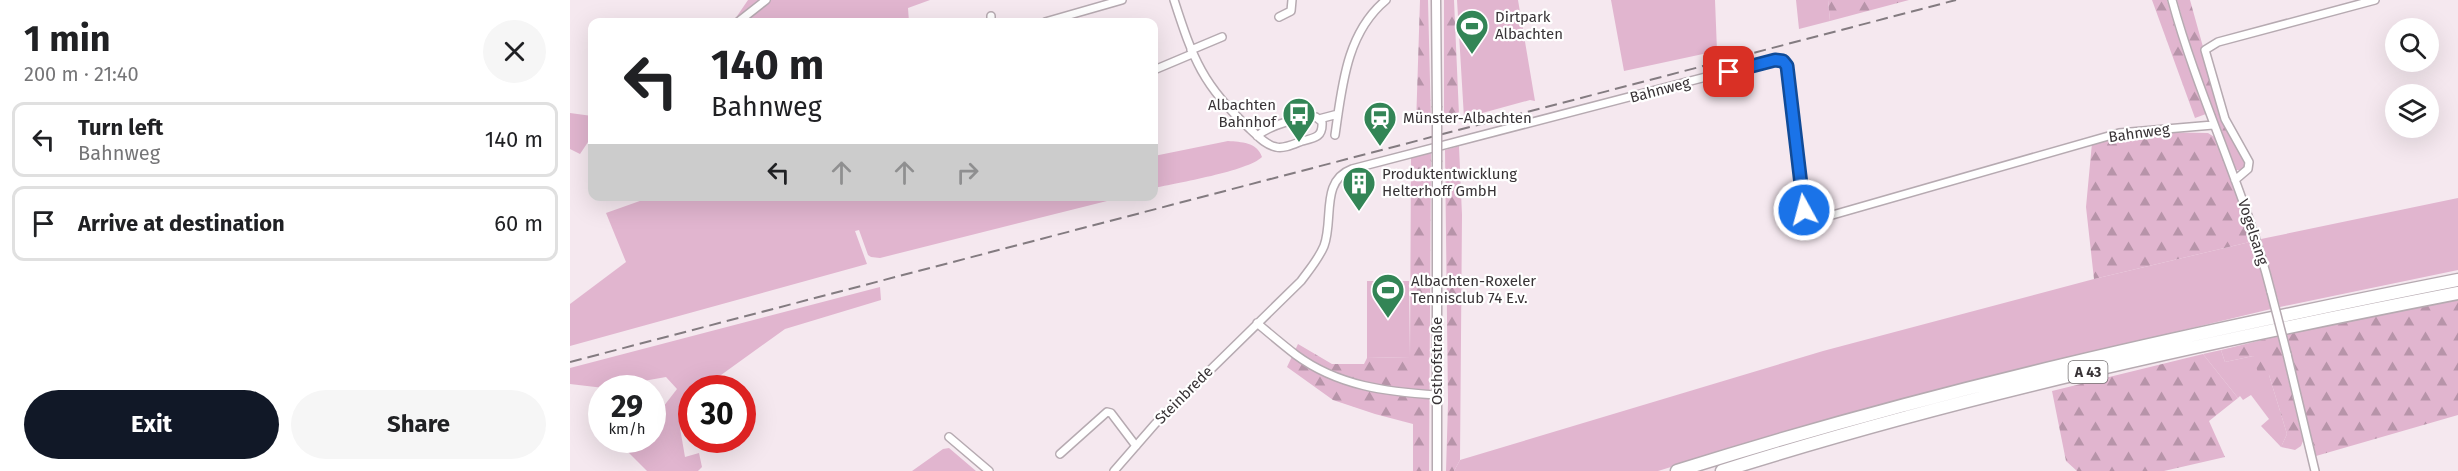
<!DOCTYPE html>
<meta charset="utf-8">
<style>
body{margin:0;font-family:"Fira Sans",sans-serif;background:#f6f6f6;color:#202124;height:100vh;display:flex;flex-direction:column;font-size:22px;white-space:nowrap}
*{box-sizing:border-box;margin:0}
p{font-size:20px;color:#757577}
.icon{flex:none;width:33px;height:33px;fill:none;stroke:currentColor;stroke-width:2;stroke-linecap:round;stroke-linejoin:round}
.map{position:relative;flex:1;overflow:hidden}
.side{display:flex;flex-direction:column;background:#fff;width:570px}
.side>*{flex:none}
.guide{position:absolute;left:18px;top:18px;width:570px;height:183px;border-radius:12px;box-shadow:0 6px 24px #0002;background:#fff;color:#202124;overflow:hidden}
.fabs{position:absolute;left:1815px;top:18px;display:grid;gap:12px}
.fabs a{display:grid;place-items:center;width:54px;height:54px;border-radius:50%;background:#fff;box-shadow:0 6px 24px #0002;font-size:30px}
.speed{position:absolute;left:18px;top:375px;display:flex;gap:12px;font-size:30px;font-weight:700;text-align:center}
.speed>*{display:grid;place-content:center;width:78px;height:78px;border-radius:50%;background:#fff;box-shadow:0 6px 24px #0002;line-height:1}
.speed small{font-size:15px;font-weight:400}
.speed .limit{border:9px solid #d22;background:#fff;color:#111}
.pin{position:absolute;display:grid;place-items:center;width:51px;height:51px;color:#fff;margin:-26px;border-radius:12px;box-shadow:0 3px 9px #0006}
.me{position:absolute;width:66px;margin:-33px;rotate:353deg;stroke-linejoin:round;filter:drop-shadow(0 0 4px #0008)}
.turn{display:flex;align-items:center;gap:21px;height:126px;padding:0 24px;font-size:27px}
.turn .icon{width:78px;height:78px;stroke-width:2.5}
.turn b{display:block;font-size:42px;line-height:51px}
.lanes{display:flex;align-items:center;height:57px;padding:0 24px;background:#0003;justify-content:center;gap:30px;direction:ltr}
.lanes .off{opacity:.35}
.round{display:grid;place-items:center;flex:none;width:63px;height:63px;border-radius:32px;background:#f6f6f6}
.head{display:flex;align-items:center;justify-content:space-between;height:102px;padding:0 24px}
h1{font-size:36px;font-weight:700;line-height:45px}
.button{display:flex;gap:12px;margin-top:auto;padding:12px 24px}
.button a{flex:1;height:69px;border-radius:36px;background:#111827;color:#fff;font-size:24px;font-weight:700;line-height:69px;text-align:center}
.button a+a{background:#f6f6f6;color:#202124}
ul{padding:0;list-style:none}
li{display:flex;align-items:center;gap:18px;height:75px;margin:0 12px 9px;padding:0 12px;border:3px solid #e0e0e0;border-radius:12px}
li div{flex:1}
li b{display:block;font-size:22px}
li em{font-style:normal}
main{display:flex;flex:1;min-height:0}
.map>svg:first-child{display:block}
.green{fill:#e1b5cf}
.forest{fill:url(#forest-firs)}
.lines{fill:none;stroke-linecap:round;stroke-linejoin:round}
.minor-casing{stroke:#b6aab1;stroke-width:10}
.tertiary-casing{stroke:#b6aab1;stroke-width:11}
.motorway-casing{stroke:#b6aab1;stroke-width:15}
.minor{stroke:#fff;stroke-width:7}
.tertiary{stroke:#fff;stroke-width:8}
.motorway{stroke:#fff;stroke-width:12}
.rail{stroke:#837b80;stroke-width:2;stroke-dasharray:12 6;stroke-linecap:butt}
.minor-bridge-casing{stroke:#b6aab1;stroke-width:10;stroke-linecap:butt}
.tertiary-bridge-casing{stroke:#b6aab1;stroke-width:11;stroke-linecap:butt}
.minor-bridge{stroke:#fff;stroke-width:7}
.tertiary-bridge{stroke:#fff;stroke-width:8}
.route-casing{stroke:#114b97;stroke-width:15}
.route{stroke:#1a73e8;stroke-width:10}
.labels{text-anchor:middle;stroke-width:4.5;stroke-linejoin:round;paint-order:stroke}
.shield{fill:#fff;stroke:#747072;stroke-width:1.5}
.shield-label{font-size:14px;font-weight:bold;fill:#383336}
.poi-label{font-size:15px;fill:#383336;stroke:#fff;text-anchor:start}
.street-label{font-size:15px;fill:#383336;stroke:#fff}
</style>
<main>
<section class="side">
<div class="head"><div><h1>1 min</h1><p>200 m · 21:40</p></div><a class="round"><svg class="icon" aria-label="close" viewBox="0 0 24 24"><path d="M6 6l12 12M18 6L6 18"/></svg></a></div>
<ul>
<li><svg class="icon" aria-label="left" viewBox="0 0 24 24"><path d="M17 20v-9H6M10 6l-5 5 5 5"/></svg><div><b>Turn left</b><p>Bahnweg</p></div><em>140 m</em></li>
<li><svg class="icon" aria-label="arrive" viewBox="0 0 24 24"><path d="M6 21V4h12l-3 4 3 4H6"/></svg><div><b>Arrive at destination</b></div><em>60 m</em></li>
</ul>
<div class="button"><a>Exit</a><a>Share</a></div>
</section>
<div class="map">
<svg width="1888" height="471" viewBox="0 0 1888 471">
<defs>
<pattern id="forest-firs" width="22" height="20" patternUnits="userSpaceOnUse" patternTransform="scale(1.5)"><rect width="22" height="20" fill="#e1b5cf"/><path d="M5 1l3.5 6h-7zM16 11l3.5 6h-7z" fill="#b794a9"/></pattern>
</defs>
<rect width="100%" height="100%" fill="#f5e8ef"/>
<path class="green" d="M 178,0 L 360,0 L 338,8 L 339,22 L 163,22 Z
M 887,0 L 948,0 L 965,101 L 960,100 L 894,118 Z
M 1041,0 L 1145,0 L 1147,51 L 1054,71 Z
M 1226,0 L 1258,0 L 1260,21 L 1229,29 Z
M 0,113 L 22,116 L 22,136 L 10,154 L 0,149 Z
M 658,141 C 671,142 687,142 692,157 C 678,171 607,183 584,188 L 584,156 Z
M 417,197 L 553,197 L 310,258 L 301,257 L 298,255 L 289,230 L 285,231 L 297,264 L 0,346 L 0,304 L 56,262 L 36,213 L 81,197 Z
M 1888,198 L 1888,270 L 1710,307 L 1691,239 Z
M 1684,241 L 1701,309 L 1485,361 L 1156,450 L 1088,471 L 884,471 L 890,460 L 1253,351 L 1524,279 Z
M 797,281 L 839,281 L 840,357 L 797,358 Z
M 310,287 L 311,300 L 215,329 L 133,388 L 122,388 L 121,403 L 110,428 L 115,457 L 129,453 L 132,467 L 128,471 L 77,471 L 58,452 L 68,440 L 82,440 L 83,420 L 107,389 L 96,377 L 34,388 L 0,384 L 0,368 Z
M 1651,350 L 1655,362 L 1683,356 L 1699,375 L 1717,434 L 1711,447 L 1691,426 L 1699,419 L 1681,395 L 1673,400 L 1670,396 L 1668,398 L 1633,354 Z
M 379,448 L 406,471 L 342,471 L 373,449 Z"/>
<path class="forest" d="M 850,0 L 858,0 L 861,122 L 846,125 Z
M 874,0 L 884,0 L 889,115 L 874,119 Z
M 1258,0 L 1339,0 L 1260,21 Z
M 1582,0 L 1597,0 L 1612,49 L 1636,114 L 1625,118 Z
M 1607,0 L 1620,0 L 1653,119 L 1676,162 L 1673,170 L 1665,170 C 1643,114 1623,58 1607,0 Z
M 1581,132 L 1638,133 L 1646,138 L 1684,241 L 1524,279 L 1516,207 L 1522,143 L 1550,136 Z
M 889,146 L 892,215 L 890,460 L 884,471 L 876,471 L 878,403 L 875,150 Z
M 861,152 L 859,471 L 843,471 L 843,424 L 805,414 L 763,400 L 717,367 L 728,344 L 762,364 L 794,364 L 797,358 L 840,357 L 841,158 Z
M 1888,300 L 1888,415 L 1746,456 L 1716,334 Z
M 1708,336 L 1733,441 L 1731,446 L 1725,450 L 1711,447 L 1717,434 L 1699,375 L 1688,373 L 1683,356 L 1655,362 L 1651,350 Z
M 1633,354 L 1668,398 L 1639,421 L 1655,457 L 1594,471 L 1507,471 L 1496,461 L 1482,391 Z"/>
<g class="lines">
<defs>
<path id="minor" d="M 604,0 C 623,59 633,86 680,129 C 687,135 695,145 706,147 C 714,149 724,144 732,141 C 745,138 753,137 752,122 L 746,117 C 727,118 702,124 687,136
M 1602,0 C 1629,99 1676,192 1701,292
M 421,16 L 421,22
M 709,17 L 721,11 L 722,0
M 168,22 L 196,0
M 475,22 L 552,0
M 621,50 L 652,37
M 584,70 L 622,54
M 749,119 L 768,114
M 765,135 C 772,87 776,33 816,0
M 1665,180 L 1678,169 L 1679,162 L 1655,119 L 1635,50 L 1648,42 L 1805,0
M 687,323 C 700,334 713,345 726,355 C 768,386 817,392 867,395
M 1717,354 L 1745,471
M 379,437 L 419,471
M 490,454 L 537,412 L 541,413 L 566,446
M 544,471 L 585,424 L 731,281 C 739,270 748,260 754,246 C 764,219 750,181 782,169 L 1205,59 L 1213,61 L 1217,66 L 1234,210 L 1239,217 L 1245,220 L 1549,133 L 1643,125"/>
<path id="tertiary" d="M 866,0 L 867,106
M 867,471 L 867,162"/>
<path id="motorway" d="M 1107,471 C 1363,390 1625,332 1888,280
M 1152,471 C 1392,395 1641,341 1888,293"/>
</defs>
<use href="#minor" class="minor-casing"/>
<use href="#tertiary" class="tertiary-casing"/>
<use href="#motorway" class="motorway-casing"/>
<use href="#minor" class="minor"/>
<use href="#tertiary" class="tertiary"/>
<use href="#motorway" class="motorway"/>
<path class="rail" d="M 0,362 L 1386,0"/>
<defs>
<path id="minor-bridge" d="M 1701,292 L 1717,354"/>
<path id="tertiary-bridge" d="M 867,106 L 867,162"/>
</defs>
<use href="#minor-bridge" class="minor-bridge-casing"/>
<use href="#tertiary-bridge" class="tertiary-bridge-casing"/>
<use href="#minor-bridge" class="minor-bridge"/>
<use href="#tertiary-bridge" class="tertiary-bridge"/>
</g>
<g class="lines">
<defs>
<path id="route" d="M 1159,72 L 1205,60 L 1213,61 L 1217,66 L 1234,210"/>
</defs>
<use href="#route" class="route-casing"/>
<use href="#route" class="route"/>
</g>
<defs>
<symbol id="stadium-pin" viewBox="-11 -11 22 30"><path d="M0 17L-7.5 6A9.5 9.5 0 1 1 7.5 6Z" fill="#338556" stroke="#fff"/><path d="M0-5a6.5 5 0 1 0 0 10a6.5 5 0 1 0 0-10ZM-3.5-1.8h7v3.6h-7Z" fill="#fff"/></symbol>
<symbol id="bus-pin" viewBox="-11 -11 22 30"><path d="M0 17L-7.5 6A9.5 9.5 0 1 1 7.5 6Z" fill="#338556" stroke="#fff"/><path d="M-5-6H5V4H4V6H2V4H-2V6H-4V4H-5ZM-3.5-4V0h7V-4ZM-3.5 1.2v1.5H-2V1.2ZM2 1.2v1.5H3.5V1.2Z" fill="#fff"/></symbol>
<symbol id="station-pin" viewBox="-11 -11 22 30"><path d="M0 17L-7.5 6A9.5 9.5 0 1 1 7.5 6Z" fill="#338556" stroke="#fff"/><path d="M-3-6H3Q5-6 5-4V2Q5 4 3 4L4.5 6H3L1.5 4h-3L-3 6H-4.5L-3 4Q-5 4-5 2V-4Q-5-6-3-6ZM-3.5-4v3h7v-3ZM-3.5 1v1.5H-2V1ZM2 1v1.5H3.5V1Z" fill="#fff"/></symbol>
<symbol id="building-pin" viewBox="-11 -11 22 30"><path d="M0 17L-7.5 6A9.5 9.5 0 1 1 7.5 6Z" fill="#338556" stroke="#fff"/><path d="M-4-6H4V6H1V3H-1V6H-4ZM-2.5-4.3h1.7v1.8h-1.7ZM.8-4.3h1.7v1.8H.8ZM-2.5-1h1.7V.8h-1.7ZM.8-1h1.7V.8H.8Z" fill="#fff"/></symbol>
</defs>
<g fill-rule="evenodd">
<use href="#stadium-pin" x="883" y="7" width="38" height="52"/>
<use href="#bus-pin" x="710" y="95" width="38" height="52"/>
<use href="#station-pin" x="791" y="99" width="38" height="52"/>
<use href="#building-pin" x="770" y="164" width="38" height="52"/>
<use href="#stadium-pin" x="799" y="271" width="38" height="52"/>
</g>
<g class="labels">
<rect class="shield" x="1498.5" y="361" width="39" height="22" rx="4.5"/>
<g class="shield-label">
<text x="1518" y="377">A 43</text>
</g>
<g class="poi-label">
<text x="925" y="22">Dirtpark<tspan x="925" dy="17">Albachten</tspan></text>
<text x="706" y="110" text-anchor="end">Albachten<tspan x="706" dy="17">Bahnhof</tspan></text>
<text x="833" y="123">Münster-Albachten</text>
<text x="812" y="179">Produktentwicklung<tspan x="812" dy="17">Helterhoff GmbH</tspan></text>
<text x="841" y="286">Albachten-Roxeler<tspan x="841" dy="17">Tennisclub 74 E.v.</tspan></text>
</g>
<g class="street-label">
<text transform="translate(1090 90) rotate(-15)" y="5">Bahnweg</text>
<text transform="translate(1569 133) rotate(-8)" y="5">Bahnweg</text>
<text transform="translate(1683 232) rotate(72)" y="5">Vogelsang</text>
<text transform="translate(867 361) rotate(-90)" y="5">Osthofstraße</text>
<text transform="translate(614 395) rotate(-45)" y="5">Steinbrede</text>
</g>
</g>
</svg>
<div class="fabs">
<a><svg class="icon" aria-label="search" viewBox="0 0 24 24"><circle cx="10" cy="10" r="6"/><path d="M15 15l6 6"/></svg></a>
<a><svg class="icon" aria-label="layers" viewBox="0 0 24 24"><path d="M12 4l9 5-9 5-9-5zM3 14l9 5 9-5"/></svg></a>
</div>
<div class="speed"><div>29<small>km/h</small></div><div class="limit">30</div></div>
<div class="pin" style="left:1159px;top:72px;background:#d93025"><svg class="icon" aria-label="arrive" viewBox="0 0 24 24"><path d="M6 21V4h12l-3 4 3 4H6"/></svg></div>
<svg class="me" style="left:1234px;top:210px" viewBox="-20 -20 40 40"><circle r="17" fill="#1a73e8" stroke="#fff" stroke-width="3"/><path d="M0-11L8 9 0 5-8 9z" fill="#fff"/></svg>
<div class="guide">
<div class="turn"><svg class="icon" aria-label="left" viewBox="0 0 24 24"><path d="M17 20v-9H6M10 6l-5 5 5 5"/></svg><div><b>140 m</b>Bahnweg</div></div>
<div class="lanes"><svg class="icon" aria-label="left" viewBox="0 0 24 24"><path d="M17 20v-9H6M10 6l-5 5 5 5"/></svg><svg class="icon off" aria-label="ahead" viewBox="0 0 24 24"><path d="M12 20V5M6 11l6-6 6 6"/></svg><svg class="icon off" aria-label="ahead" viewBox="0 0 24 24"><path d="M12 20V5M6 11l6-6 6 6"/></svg><svg class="icon off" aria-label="right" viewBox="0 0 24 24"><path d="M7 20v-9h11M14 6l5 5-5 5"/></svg></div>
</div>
</div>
</main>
